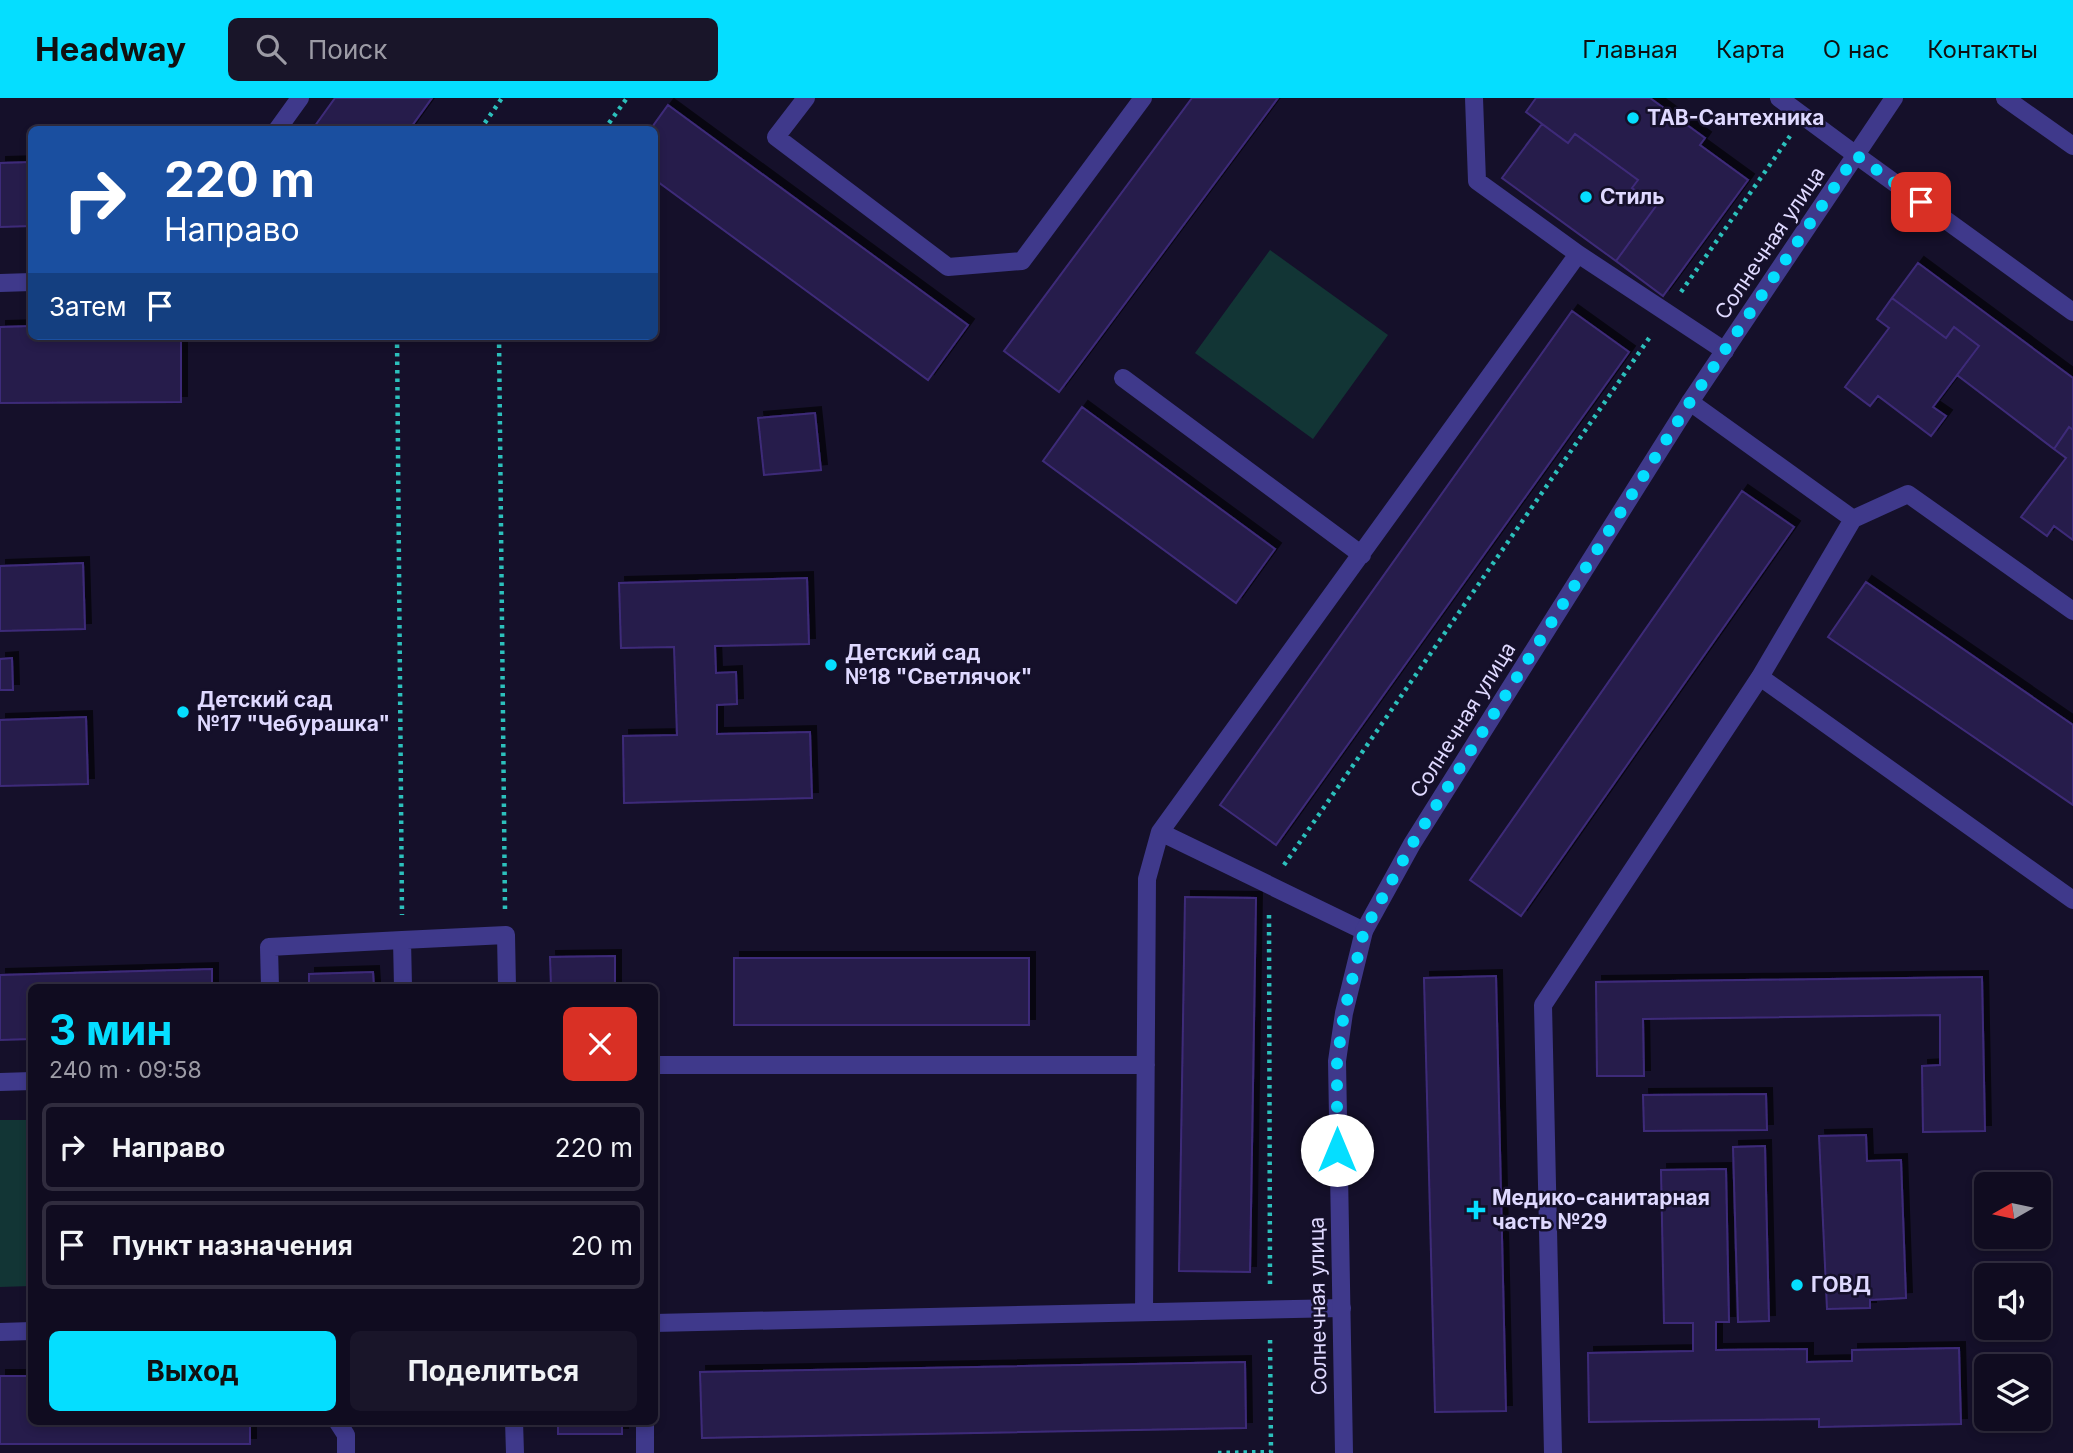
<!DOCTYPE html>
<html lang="ru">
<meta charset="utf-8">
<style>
body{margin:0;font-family:Inter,sans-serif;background:#191529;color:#f1f3f6;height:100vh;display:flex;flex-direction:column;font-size:26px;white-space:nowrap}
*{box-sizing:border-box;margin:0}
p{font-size:23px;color:#9c9ba5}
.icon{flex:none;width:38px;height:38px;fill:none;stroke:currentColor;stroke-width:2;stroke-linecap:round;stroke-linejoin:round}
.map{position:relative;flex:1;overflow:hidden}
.details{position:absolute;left:28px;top:886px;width:630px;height:441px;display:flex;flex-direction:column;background:#100c20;border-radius:10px;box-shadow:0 4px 10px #0003,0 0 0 2px #302c3e}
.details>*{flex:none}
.banner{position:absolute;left:28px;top:28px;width:630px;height:214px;border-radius:10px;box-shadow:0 4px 10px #0003,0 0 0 2px #302c3e;background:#1a4fa0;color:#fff;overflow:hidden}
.needle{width:46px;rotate:261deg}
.tools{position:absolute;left:1974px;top:1074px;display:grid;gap:14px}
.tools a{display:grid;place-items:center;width:77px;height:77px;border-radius:10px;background:#100c20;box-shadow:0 4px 10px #0003,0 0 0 2px #302c3e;font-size:35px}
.pin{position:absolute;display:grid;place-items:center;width:60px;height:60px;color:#fff;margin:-30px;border-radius:14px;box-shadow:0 4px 10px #0006}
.me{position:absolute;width:77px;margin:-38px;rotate:0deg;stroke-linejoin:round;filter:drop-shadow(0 0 5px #0008)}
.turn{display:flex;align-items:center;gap:24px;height:147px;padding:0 21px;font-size:32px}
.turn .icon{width:91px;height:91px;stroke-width:2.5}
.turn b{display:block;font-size:49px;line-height:60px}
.then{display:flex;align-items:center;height:66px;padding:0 21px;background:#0003;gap:14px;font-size:26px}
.round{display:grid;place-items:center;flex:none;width:74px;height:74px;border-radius:10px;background:#191529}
.summary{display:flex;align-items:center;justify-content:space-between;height:119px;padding:0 21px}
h1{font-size:42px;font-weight:700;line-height:52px;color:#05deff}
.cta{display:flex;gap:14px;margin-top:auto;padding:14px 21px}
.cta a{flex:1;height:80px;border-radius:10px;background:#05deff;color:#111;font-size:28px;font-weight:700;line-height:80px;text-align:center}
.cta a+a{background:#191529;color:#f1f3f6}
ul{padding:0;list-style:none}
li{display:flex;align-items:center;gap:21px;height:88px;margin:0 14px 10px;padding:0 7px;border:4px solid #302c3e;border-radius:10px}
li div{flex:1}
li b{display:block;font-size:26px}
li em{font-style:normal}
header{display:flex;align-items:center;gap:42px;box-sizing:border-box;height:98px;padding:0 35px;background:#05deff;color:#111}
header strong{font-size:33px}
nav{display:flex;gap:38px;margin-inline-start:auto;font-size:24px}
.search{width:490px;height:63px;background:#191529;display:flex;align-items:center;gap:18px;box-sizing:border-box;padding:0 24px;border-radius:10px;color:#9c9ba5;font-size:26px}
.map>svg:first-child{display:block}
.green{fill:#123535}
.building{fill:#271b4c;stroke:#3e2c79;stroke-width:2;filter:url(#shadow)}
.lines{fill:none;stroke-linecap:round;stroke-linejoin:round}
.path{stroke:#2cc0bc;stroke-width:4.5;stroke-dasharray:3.5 5;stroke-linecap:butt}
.lane{stroke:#3f398b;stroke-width:18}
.street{stroke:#3f398b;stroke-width:18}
.route{stroke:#05deff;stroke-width:12;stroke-dasharray:0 21.6}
.poi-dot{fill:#05deff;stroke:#15102a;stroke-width:2.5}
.labels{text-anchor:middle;stroke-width:5;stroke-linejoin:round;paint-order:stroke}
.poi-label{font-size:21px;font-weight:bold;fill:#dfd9ff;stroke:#15102a;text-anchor:start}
.street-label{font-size:21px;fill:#dfd9ff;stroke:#15102a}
</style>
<header>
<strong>Headway</strong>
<div class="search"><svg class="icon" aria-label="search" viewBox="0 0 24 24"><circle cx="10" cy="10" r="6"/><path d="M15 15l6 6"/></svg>Поиск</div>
<nav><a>Главная</a><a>Карта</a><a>О нас</a><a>Контакты</a></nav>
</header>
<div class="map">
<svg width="2073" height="1355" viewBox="0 0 2073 1355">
<defs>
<filter id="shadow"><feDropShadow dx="6" dy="-6" stdDeviation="0" flood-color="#0009"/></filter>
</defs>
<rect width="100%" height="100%" fill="#15102a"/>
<path class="green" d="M 1270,152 L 1388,237 L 1313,341 L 1195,255 Z
M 0,1022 L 31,1022 L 31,1188 L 0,1189 Z"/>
<path class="building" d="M 335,0 L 432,0 L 409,32 L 312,32 Z
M 1192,0 L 1278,0 L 1059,294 L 1004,253 Z
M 1536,0 L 1650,0 L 1705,40 L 1700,47 L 1748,82 L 1663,198 L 1616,163 L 1656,108 L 1632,90 L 1638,82 L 1575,36 L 1568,45 L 1526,14 Z
M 668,7 L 968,227 L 928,282 L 654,81 L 654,32 L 650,32 Z
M 1542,26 L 1568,45 L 1575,36 L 1638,82 L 1632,90 L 1656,108 L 1616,163 L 1502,80 Z
M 32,64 L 32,128 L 0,129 L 0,65 Z
M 1918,165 L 2073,280 L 2073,332 L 2069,329 L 2054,351 L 1957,277 L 1979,248 L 1954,229 L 1946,240 L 1892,200 Z
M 1892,200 L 1946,240 L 1954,229 L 1979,248 L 1933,309 L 1946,318 L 1931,338 L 1878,298 L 1870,308 L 1845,289 L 1889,230 L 1877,221 Z
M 1572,213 L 1629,254 L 1276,747 L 1220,707 Z
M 32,228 L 32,238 L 181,238 L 181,304 L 0,305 L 0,229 Z
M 1082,309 L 1275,451 L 1236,505 L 1043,363 Z
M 815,315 L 821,372 L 764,377 L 758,320 Z
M 2069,329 L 2073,332 L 2073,442 L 2054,428 L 2047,438 L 2021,419 L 2066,360 L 2054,351 Z
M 1742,393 L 1794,429 L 1521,818 L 1470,782 Z
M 83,465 L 85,531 L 0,533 L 0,468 Z
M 807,480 L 809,546 L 715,548 L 716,575 L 736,574 L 737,606 L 717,607 L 717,636 L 810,634 L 812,700 L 624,705 L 623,638 L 677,637 L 674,549 L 621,550 L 619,485 Z
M 1866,484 L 2073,627 L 2073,707 L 1828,539 Z
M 12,560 L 13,592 L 0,592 L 0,561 Z
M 86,619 L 88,686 L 0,688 L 0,622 Z
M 1185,799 L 1256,800 L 1250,1174 L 1179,1173 Z
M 615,858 L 615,889 L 551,889 L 550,859 Z
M 734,860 L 1029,860 L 1029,927 L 734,927 Z
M 212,871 L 212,889 L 32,889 L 32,941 L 0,942 L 0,877 Z
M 373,874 L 374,889 L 309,889 L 309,876 Z
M 1496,878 L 1506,1313 L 1435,1314 L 1424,880 Z
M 1982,879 L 1985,1033 L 1923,1034 L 1922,968 L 1940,967 L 1940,917 L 1643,921 L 1644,978 L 1597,978 L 1596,884 Z
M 1766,996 L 1767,1032 L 1644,1033 L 1643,997 Z
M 1866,1037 L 1867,1063 L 1901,1062 L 1906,1200 L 1870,1202 L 1870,1210 L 1827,1211 L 1819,1038 Z
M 1765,1048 L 1769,1223 L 1738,1224 L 1733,1049 Z
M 1726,1071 L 1729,1224 L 1716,1224 L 1716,1252 L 1807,1251 L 1807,1264 L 1852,1263 L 1852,1252 L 1959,1250 L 1961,1326 L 1819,1329 L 1819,1321 L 1589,1324 L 1588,1255 L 1693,1253 L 1693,1225 L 1664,1225 L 1661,1072 Z
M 1245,1264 L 1246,1330 L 702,1340 L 700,1274 Z
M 0,1278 L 32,1278 L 32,1323 L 250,1323 L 250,1346 L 0,1346 Z
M 558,1323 L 622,1323 L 622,1336 L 558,1336 Z"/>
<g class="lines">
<path class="path" d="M 480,32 L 502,0
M 604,32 L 627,0
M 1681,194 L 1790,38
M 397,238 L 402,817
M 499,238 L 505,812
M 1284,767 L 1652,236
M 1269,817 L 1270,1186
M 1218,1355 L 1271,1354 L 1270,1237"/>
<path class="lane" d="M 806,0 L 776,39 L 948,169 L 1022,163 L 1143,0
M 1474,0 L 1477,83 L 1578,156 L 1725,253
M 2005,0 L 2073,48
M 277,32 L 300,0
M 1856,57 L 2073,214
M 0,185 L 32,184
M 1123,280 L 1362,457
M 1690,304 L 1853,421
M 1760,579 L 2073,802
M 1160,734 L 1364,833
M 402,842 L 506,837 L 507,889
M 270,889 L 269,849 L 402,842 L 403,889
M 654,967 L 1146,967
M 0,984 L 32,983
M 1144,1214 L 1147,781 L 1160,734 L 1578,156
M 654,1225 L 1342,1210
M 0,1234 L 32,1233
M 337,1323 L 346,1337 L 346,1355
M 514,1323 L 515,1355
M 645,1323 L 645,1355
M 1553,1355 L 1543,907 L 1760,579 L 1853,421 L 1908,396 L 2073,513"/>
<path class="street" d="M 1779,0 L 1856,57
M 1344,1355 L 1337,963 L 1344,915 L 1364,833 L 1412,746 L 1690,304 L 1894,0"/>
</g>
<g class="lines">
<path class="route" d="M 1337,1052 L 1337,964 L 1344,915 L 1364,833 L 1412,746 L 1690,304 L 1856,57 L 1921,104"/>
</g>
<g class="poi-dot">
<circle cx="1633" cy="20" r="7"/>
<circle cx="1586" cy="99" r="7"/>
<circle cx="831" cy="567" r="7"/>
<circle cx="183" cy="614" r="7"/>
<path d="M1472.5 1101.5h7v7h7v7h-7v7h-7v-7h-7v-7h7z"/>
<circle cx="1797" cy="1187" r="7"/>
</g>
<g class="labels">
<g class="poi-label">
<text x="1647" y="27">ТАВ-Сантехника</text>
<text x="1600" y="106">Стиль</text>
<text x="845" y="562">Детский сад<tspan x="845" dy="24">№18 "Светлячок"</tspan></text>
<text x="197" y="609">Детский сад<tspan x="197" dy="24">№17 "Чебурашка"</tspan></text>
<text x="1492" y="1107">Медико-санитарная<tspan x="1492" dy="24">часть №29</tspan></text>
<text x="1811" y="1194">ГОВД</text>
</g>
<g class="street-label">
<text transform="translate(1770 145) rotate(-56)" y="7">Солнечная улица</text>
<text transform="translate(1463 622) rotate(-58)" y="7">Солнечная улица</text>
<text transform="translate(1318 1208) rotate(-91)" y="7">Солнечная улица</text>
</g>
</g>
</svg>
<div class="tools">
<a><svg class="needle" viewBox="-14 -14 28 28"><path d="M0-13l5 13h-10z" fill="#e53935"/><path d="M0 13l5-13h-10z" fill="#9c9ba5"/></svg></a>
<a><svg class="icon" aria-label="sound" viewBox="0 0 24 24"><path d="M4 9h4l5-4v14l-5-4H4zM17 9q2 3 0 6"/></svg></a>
<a><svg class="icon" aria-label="layers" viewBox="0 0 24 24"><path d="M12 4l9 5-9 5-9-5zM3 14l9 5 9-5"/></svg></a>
</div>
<div class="pin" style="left:1921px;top:104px;background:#d93025"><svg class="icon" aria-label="arrive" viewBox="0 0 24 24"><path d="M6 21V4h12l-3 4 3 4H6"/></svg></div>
<svg class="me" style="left:1337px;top:1052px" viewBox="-20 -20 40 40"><circle r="19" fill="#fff"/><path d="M0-13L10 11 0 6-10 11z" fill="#05deff"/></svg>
<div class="banner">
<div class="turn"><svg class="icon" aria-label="right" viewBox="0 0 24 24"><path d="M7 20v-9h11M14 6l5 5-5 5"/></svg><div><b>220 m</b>Направо</div></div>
<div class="then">Затем<svg class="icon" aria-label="arrive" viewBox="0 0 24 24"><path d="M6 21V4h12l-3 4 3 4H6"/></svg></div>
</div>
<section class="details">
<div class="summary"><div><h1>3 мин</h1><p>240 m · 09:58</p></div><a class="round" style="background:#d93025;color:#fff"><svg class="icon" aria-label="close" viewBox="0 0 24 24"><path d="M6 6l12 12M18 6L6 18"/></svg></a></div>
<ul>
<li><svg class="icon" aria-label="right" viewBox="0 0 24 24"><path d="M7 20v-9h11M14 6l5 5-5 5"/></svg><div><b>Направо</b></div><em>220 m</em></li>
<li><svg class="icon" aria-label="arrive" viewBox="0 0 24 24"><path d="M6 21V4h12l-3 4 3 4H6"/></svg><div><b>Пункт назначения</b></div><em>20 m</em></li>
</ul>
<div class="cta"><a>Выход</a><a>Поделиться</a></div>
</section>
</div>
